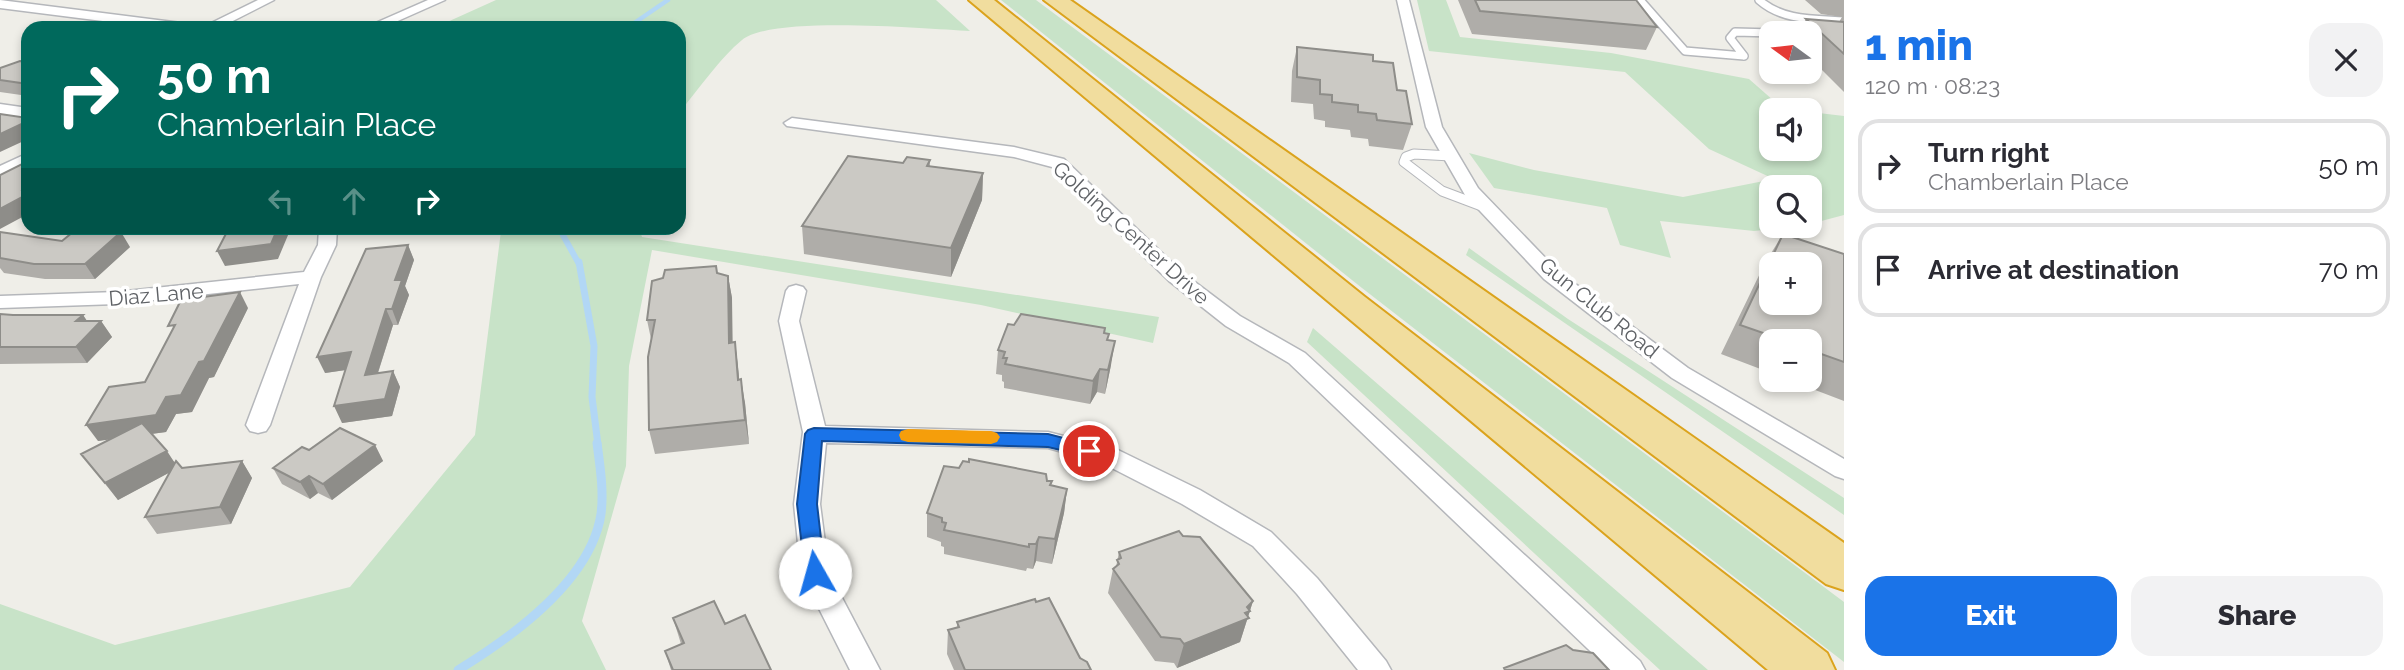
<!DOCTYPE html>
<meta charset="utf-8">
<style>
body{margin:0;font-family:Raleway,sans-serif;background:#f2f2f3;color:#2b2b33;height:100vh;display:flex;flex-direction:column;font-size:26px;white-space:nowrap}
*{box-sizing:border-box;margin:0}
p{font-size:23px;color:#7c7c81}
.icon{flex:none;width:38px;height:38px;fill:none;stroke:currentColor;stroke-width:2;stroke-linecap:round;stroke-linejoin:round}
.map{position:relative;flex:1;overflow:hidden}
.details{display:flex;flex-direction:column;background:#fff;width:560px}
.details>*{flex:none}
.banner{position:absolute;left:21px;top:21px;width:665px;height:214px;border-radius:21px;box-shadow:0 4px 10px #0003;background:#00695c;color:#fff;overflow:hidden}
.needle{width:46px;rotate:285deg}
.buttons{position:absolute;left:1759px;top:21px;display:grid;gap:14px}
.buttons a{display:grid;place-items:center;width:63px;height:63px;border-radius:14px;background:#fff;box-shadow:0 4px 10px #0003;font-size:35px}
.pin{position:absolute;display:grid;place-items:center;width:60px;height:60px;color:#fff;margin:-30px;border:4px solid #fff;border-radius:50%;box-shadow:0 2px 7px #0007}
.me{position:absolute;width:77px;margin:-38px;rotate:353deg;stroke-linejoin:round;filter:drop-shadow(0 0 5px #0008)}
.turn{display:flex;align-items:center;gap:24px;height:147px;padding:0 21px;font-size:32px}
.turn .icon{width:91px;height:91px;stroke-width:2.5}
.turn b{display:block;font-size:49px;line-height:60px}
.lanes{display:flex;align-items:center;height:66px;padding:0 21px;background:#0003;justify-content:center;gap:35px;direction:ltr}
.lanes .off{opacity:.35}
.round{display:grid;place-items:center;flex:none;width:74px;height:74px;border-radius:21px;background:#f2f2f3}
.head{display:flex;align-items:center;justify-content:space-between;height:119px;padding:0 21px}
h1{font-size:42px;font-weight:800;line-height:52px;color:#1a73e8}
.cta{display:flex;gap:14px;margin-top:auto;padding:14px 21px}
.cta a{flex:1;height:80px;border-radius:21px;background:#1a73e8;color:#fff;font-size:28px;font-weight:800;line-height:80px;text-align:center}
.cta a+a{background:#f2f2f3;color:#2b2b33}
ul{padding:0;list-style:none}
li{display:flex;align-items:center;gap:21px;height:94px;margin:0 14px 10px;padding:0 7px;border:4px solid #e1e1e2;border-radius:21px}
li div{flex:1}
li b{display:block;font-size:26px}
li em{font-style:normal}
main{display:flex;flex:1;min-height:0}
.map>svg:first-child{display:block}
.green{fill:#c8e3c8}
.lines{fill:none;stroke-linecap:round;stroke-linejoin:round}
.stream-far3{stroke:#b2d7f5;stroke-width:4.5}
.stream-far2{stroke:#b2d7f5;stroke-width:6}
.stream-far1{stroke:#b2d7f5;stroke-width:7}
.stream{stroke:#b2d7f5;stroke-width:9}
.service-far1-casing{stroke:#b5b7bb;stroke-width:10}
.service-casing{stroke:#b5b7bb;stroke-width:11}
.minor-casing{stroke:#b5b7bb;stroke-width:3}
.motorway-casing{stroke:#dba31d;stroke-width:4}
.service-far1{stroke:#fff;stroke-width:7}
.service{stroke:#fff;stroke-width:9}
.minor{fill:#fff;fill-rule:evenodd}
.motorway{fill:#f1dd9e;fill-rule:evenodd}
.wall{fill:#afada9}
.shaded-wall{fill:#8e8d89}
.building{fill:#cbc9c4;stroke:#8e8d89;stroke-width:2;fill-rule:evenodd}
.route{fill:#1a73e8;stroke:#114b97;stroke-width:2}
.slow{fill:#f59e0b}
.labels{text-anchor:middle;stroke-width:7;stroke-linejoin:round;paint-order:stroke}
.street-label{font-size:21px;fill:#5f6266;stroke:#fff}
</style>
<main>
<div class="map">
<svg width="1844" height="670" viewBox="0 0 1844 670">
<rect width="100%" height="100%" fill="#efeee8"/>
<path class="green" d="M 496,0 L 936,0 L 970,31 C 927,29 772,15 742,40 C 721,57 697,91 679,113 L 679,28 L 477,28 L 445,23 Z
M 1001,0 L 1036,0 L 1844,602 L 1844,662 L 1362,288 Z
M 1417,0 L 1446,0 L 1460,37 L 1611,53 L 1749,79 L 1783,109 L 1797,110 L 1771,110 L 1771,149 L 1810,149 L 1810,112 L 1844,116 L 1844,215 L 1810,224 L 1810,187 L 1771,187 L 1771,226 L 1803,226 L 1754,231 L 1660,221 L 1671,258 L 1620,245 L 1607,208 L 1494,188 L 1469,153 L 1534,170 L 1683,197 L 1774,179 L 1709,149 L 1625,72 L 1429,51 Z
M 498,228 L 639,228 L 642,237 L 1159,317 L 1153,343 L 981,305 L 652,250 L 629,366 L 626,466 L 582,621 L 606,670 L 0,670 L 0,604 L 115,645 L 350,587 L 475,435 L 501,231 Z
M 1469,248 L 1568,319 L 1844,498 L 1844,515 L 1466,255 Z
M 1313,328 L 1708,670 L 1660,670 L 1307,342 Z"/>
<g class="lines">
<path class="stream-far3" d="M 627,28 L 668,0"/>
<path class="stream-far2" d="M 559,228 L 579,264"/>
<path class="stream-far1" d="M 579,262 L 594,346 L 592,397 L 598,445"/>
<path class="stream" d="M 458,670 C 512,637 591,580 601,514 C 604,491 600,466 597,443"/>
<defs>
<path id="service-far1" d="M 1640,0 L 1685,51 L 1744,56
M 1759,0 C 1783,21 1814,19 1844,21
M 1744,56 L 1730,38 L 1735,32 L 1774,33"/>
<path id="service" d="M 1451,156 L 1414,154 L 1406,157 L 1404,162 L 1442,191 L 1487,208"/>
<path id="minor" d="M 0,0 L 189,24 L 196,28 L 158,28 L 0,8 Z
M 258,0 L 274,0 L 219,28 L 201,28 Z
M 428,0 L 445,0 L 382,28 L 364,28 Z
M 1397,0 L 1409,0 L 1442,127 L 1478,188 L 1558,271 L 1688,368 L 1844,459 L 1844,479 L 1835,476 L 1672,378 L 1544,279 L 1465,195 L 1426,127 Z
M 0,104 L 28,108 L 28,118 L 0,114 Z
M 792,118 L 1014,147 L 1064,159 L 1183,273 L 1240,316 L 1305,353 L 1640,661 L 1645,670 L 1610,670 L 1289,363 L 1226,326 L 1169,281 L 1052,167 L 1014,157 L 787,126 L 784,123 Z
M 28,153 L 28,164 L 0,177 L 0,166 Z
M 319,228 L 337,228 L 336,245 L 321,277 L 270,425 L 266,431 L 258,433 L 250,431 L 246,425 L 299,284 L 117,304 L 0,308 L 0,296 L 117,292 L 304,272 L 318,245 Z
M 796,285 L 803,287 L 806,291 L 799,321 L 825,426 L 1048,432 L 1118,450 L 1200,490 L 1271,532 L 1317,578 L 1386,661 L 1391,670 L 1358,670 L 1297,594 L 1253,546 L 1182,504 L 1102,463 L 1048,448 L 826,443 L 820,504 L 829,573 L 880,670 L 850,670 L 801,573 L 794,504 L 803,432 L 779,321 L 786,291 L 789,287 Z"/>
<path id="motorway" d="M 969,0 L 994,0 L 1365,297 L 1827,653 L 1835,670 L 1768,670 Z
M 1044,0 L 1070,0 L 1844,543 L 1844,590 L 1826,584 Z"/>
</defs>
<use href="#service-far1" class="service-far1-casing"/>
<use href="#service" class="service-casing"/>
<use href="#minor" class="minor-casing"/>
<use href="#motorway" class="motorway-casing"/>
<use href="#service-far1" class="service-far1"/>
<use href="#service" class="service"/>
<use href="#minor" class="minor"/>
<use href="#motorway" class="motorway"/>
</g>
<path class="wall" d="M 1458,0 L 1636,0 L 1657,27 L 1646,50 L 1472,34 Z
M 1805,0 L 1844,0 L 1844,92 L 1810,58 L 1810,33 L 1798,33 L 1806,19 L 1839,22 L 1842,17 L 1821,14 Z
M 1297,47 L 1373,61 L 1397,90 L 1412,124 L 1403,150 L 1369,146 L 1368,139 L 1351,137 L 1350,130 L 1325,127 L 1325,121 L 1314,119 L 1313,104 L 1291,102 L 1292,71 Z
M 28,63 L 28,96 L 0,92 L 0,68 Z
M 930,160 L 930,166 L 983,173 L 982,200 L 951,277 L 804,254 L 802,226 L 903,163 Z
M 0,232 L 62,241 L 130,247 L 95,279 L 45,279 L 4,273 L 0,268 Z
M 1783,234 L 1844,254 L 1844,401 L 1789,380 L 1810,380 L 1810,341 L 1771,341 L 1771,373 L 1721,354 L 1765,263 Z
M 408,245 L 414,260 L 405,286 L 409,295 L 398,325 L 393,325 L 378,373 L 393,371 L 400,387 L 392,416 L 342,423 L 346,370 L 325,373 Z
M 717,273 L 728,276 L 732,298 L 732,343 L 735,342 L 739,379 L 745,403 L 749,444 L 655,454 L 649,430 L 651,339 L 647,320 Z
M 248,308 L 214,377 L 209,378 L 192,412 L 176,414 L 166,432 L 151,434 L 175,463 L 182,468 L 242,461 L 252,478 L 231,524 L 157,534 L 145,517 L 170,472 L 118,500 L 81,454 L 110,439 L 98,441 L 145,382 Z
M 0,314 L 13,315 L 83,315 L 87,321 L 101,321 L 112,337 L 87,363 L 0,364 Z
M 1014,325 L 1105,328 L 1105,333 L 1108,340 L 1111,365 L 1105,394 L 1097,392 L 1090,404 L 1004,388 L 1004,382 L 1002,381 L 1002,375 L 996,374 L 998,350 Z
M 375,445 L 383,461 L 332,500 L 318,493 L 310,499 L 282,484 L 273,468 L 309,450 Z
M 959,468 L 1047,481 L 1052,481 L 1051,486 L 1067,489 L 1064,513 L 1052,564 L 1036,561 L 1033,569 L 1027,568 L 1026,571 L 944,554 L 944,547 L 941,546 L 941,542 L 927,537 L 927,513 Z
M 1183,536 L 1253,601 L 1240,642 L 1177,668 L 1174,663 L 1155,661 L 1108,593 L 1113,569 L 1116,567 L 1119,552 Z
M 1036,602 L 1091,670 L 954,670 L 947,654 L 948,630 L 957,627 L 957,622 Z
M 673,618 L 725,624 L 771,670 L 671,670 L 665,651 L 681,644 Z"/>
<path class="shaded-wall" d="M 28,121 L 28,139 L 0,152 L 0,134 Z
M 983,173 L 982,200 L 951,277 L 951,248 Z
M 28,187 L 28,214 L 0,229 L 0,209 L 23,190 Z
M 278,228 L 291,228 L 278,259 L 225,266 L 217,251 Z
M 121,232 L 130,247 L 95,279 L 85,264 Z
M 408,245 L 414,260 L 405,286 L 409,295 L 398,325 L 392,309 L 395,280 Z
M 728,276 L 732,298 L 733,367 L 729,343 Z
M 240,292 L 248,308 L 214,377 L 209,378 L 192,412 L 176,414 L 166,432 L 98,441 L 86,425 L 166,397 L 199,362 Z
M 386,309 L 393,325 L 372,391 L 365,375 Z
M 83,315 L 93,330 L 101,321 L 112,337 L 87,363 L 76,347 L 76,321 Z
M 1115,341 L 1111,365 L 1105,394 L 1108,370 Z
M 735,342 L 738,366 L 741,403 L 738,380 Z
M 351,352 L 359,368 L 325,373 L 317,357 Z
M 1100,369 L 1097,392 L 1090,404 L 1093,381 Z
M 393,371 L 400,387 L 392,416 L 342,423 L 334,406 Z
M 741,379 L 745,403 L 749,444 L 745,420 Z
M 375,445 L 383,461 L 332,500 L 323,484 Z
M 167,451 L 178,468 L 118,500 L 105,483 Z
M 242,461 L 252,478 L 231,524 L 220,507 Z
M 309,476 L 318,493 L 310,499 L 300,482 Z
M 1067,489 L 1064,513 L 1052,564 L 1055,539 Z
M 1039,537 L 1036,561 L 1033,569 L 1036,544 Z
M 1253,601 L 1240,642 L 1177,668 L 1184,644 L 1247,607 Z"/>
<path class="building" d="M 1475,0 L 1636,0 L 1657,27 L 1480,11 Z
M 1806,19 L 1844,22 L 1844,54 Z
M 1297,47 L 1373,55 L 1373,61 L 1393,63 L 1397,90 L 1406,91 L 1412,124 L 1377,120 L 1376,114 L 1358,112 L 1358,105 L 1332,102 L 1332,95 L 1320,94 L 1320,80 L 1297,77 Z
M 20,61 L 28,63 L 28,84 L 0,80 L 0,68 Z
M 0,114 L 28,118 L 28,121 L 0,134 Z
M 848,156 L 903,163 L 907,157 L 930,160 L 927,166 L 983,173 L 951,248 L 802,226 Z
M 28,161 L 28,187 L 23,190 L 28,191 L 28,194 L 0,209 L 0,175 Z
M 229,228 L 278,228 L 271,244 L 217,251 Z
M 0,232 L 62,241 L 73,232 L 121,232 L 85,264 L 34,264 L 0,258 Z
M 1783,234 L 1844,254 L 1844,362 L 1810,350 L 1810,341 L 1786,341 L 1740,325 ZM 1771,264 L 1810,264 L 1810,303 L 1771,303 Z
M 408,245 L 395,280 L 402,280 L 392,309 L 386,309 L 365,375 L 393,371 L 385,399 L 334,406 L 351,352 L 317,357 L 366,249 Z
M 716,266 L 717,273 L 728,276 L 729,343 L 735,342 L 738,380 L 741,379 L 745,420 L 649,430 L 648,357 L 655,320 L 647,320 L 652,281 L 663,278 L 665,270 Z
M 240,292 L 204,361 L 199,362 L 181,395 L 166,397 L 156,415 L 86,425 L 109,387 L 145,382 L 175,325 L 168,326 L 181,300 Z
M 0,314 L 13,315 L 83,315 L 76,321 L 101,321 L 76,347 L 0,347 Z
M 1021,314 L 1105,328 L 1104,333 L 1109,334 L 1107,340 L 1115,341 L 1108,370 L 1100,369 L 1093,381 L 1005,364 L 1007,358 L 1003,358 L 1005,352 L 998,350 L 1008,324 L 1014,325 Z
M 142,423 L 167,451 L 105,483 L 81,454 Z
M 340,428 L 375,445 L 323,484 L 309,476 L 300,482 L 273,468 L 302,447 L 309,450 Z
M 969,459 L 1046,474 L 1047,481 L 1052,481 L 1050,485 L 1067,489 L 1055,539 L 1039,537 L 1036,544 L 1029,544 L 1029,547 L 944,530 L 946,523 L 942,522 L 942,518 L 927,513 L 944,466 L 959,468 L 963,461 L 969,462 Z
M 176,461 L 182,468 L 242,461 L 220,507 L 145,517 Z
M 1179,531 L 1183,536 L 1200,537 L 1253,601 L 1247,607 L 1250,611 L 1245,613 L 1249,618 L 1184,644 L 1180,639 L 1161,637 L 1113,569 L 1119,564 L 1117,560 L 1121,558 L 1119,552 Z
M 1049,598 L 1080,658 L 1087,662 L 1091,670 L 965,670 L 948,630 L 959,627 L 957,622 L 1035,599 L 1036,602 Z
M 714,601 L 725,624 L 745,615 L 771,670 L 673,670 L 665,651 L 684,643 L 673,618 Z
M 1566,645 L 1573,650 L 1593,653 L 1609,670 L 1505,670 L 1504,668 Z"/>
<path class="route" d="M 814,428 L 1048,434 L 1095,446 L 1098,451 L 1095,455 L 1089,457 L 1048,447 L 822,441 L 817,504 L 825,573 L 822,579 L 815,581 L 808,579 L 805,573 L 797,504 L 805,434 L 808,430 Z"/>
<path class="slow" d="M 908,429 L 991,431 L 997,433 L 1000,437 L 997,442 L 991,444 L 908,442 L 901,440 L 899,435 L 901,431 Z"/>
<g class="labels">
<g class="street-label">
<text transform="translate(1131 233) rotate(42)" y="7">Golding Center Drive</text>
<text transform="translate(156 295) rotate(-5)" y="7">Diaz Lane</text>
<text transform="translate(1599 308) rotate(39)" y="7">Gun Club Road</text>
</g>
</g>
</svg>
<div class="buttons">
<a><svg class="needle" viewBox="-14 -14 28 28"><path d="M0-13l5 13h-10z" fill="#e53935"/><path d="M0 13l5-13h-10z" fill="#7c7c81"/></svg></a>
<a><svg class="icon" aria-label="sound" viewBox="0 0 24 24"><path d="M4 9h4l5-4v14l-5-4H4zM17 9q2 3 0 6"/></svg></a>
<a><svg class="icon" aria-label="search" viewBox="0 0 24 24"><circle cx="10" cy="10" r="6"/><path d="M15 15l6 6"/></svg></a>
<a>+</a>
<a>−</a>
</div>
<div class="pin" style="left:1089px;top:451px;background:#d93025"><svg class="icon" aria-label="arrive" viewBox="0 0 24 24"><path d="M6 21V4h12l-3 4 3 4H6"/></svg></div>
<svg class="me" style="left:815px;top:573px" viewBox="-20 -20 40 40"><circle r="19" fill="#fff"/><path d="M0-13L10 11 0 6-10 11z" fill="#1a73e8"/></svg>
<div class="banner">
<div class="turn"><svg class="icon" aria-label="right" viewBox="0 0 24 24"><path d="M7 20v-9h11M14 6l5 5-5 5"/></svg><div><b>50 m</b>Chamberlain Place</div></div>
<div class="lanes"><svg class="icon off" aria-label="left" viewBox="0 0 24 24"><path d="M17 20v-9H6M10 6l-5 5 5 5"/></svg><svg class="icon off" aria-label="ahead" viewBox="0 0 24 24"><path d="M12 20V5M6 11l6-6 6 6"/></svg><svg class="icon" aria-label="right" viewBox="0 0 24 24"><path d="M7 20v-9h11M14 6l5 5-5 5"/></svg></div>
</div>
</div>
<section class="details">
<div class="head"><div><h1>1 min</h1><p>120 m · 08:23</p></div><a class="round"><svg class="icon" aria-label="close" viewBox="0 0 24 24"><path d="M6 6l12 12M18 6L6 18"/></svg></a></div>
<ul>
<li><svg class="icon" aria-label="right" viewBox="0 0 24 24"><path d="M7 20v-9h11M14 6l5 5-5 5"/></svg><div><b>Turn right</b><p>Chamberlain Place</p></div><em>50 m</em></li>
<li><svg class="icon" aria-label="arrive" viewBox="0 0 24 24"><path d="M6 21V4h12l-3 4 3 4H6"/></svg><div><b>Arrive at destination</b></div><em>70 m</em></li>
</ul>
<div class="cta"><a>Exit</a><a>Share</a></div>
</section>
</main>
